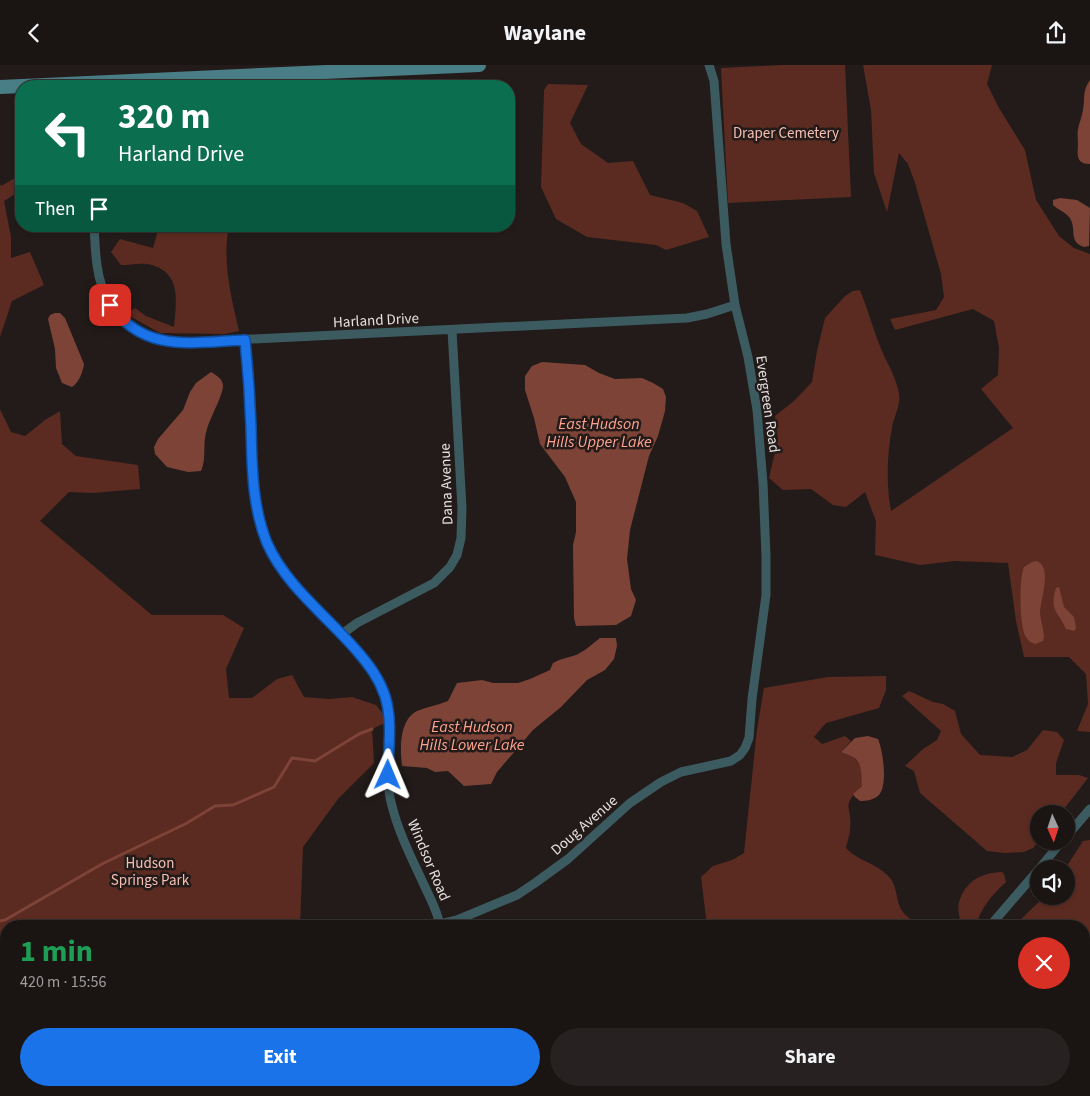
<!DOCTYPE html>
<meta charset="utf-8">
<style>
body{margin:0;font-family:"Source Sans 3",sans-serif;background:#272121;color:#f1f3f6;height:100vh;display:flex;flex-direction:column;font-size:19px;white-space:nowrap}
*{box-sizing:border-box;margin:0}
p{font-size:16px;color:#9f9ea0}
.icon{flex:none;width:28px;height:28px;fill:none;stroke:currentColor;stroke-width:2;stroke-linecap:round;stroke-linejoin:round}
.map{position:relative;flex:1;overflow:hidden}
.drawer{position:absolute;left:0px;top:855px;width:1090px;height:176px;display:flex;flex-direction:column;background:#1a1413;border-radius:20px 20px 0 0;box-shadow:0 1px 4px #0004,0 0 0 1px #383333}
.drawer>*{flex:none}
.hud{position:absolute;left:15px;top:15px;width:500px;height:152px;border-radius:20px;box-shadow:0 1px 4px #0004,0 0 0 1px #383333;background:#0b6e4f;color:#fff;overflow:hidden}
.needle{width:32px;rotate:177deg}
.controls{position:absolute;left:1030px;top:740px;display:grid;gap:10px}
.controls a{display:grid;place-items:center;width:45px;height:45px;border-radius:50%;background:#1a1413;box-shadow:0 1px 4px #0004,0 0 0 1px #383333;font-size:25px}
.pin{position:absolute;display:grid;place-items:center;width:42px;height:42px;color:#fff;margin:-21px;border-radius:10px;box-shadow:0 2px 8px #0006}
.me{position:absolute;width:55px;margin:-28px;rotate:1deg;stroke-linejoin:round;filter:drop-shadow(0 0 4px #0008)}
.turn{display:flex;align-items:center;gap:18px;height:105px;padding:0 20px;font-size:22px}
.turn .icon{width:65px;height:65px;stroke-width:2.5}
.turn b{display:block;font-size:35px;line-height:42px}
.then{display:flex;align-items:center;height:48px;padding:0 20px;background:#0003;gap:10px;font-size:19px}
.round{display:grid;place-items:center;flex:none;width:52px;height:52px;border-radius:26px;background:#272121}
.head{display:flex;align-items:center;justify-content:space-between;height:85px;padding:0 20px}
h1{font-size:30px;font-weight:700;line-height:38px;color:#1e9e55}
.button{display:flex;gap:10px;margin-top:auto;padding:10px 20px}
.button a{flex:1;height:58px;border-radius:30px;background:#1a73e8;color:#fff;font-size:20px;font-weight:700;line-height:58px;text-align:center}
.button a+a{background:#272121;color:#f1f3f6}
header{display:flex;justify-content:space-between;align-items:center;height:65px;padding:0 20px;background:#1a1413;font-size:22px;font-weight:700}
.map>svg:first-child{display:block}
.green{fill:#5b2b21}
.water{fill:#7d4337}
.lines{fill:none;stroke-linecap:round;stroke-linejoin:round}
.stream{stroke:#7d4337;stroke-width:3}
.minor{stroke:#3c5b60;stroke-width:9}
.secondary{stroke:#4a7e86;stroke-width:14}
.route-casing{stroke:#114b97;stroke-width:12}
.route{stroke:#1a73e8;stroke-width:9}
.labels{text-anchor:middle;stroke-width:5;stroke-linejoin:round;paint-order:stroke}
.park-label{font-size:15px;fill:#f7bfb2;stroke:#221b19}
.street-label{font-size:15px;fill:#e7e1e0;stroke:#221b19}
.water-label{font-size:16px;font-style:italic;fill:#fea28e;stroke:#221b19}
</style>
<header><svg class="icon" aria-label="back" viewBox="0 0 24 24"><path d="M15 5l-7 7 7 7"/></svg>Waylane<svg class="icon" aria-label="share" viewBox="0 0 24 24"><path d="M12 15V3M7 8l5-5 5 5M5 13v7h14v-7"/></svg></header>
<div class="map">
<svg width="1090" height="1031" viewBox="0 0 1090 1031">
<rect width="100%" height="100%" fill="#221b19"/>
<path class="green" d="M 782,0 L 845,0 L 851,132 L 728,138 L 721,3 Z
M 863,0 L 992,0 L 987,19 L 999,43 L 1025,85 L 1036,135 L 1059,171 L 1074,183 L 1090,189 L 1090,667 L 1077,666 L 1088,639 L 1086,609 L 1069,592 L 1024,592 L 1016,556 L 1008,498 L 955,496 L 920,500 L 875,490 L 876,456 L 865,427 L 846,442 L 833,440 L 811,424 L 783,425 L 769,413 L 778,374 L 775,351 L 794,336 L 812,317 L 817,286 L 825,253 L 845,231 L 853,226 L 860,225 C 868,245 874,267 882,286 C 888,300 897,314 899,329 C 901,339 894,352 892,362 C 887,390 886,418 891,446 L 1013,363 L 981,324 L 998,310 L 999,283 L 994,256 L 973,244 L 895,265 L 890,254 L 936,245 L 944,232 L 941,209 L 915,118 L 908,99 L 899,88 L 887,147 L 874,108 L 871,45 Z
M 548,19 L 588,20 L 570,58 L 581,79 L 608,98 L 633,96 L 650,130 L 683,138 L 697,146 L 709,172 L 666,185 L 656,180 L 587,172 L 556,154 L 541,122 L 544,25 Z
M 17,112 L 21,112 L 21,129 L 15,129 L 4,136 L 11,172 L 11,193 L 30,187 L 44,220 L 12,236 L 0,272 L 0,119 L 1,121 Z
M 155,161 L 229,161 C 222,196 231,232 239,266 L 225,269 L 160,268 L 126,249 L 135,243 L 146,251 L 174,262 C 176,237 182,209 152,200 C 143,197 130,200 121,200 L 111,187 L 120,174 L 153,183 L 157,169 Z
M 0,344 L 11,367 L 25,371 L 45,355 L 60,346 L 62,379 L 76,391 L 138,400 L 140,424 L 93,428 L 69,427 L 40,456 L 152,550 L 223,550 L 244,563 L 226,604 L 229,633 L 252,633 L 277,614 L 292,610 L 304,632 L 329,634 L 352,632 L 376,640 L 389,656 L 372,664 L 374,698 L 338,734 L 303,782 L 300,861 L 6,861 L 6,1025 L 386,1025 L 384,1031 L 0,1031 Z
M 886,611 L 886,625 L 879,643 L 826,658 L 814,672 L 822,679 L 845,671 L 851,676 L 841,687 C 845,689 850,690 854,692 C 863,698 862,711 862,721 C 839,743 853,740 850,764 C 850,770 847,777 846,783 C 858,796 876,798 888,811 C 896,818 896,830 899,840 C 902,850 916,859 926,861 L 707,861 L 701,812 L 713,801 L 732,795 L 744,788 L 757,664 L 764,623 L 828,612 Z
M 909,626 L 933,637 L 943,639 L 955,646 L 961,669 L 980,690 L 1012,692 L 1027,685 L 1043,665 L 1057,667 L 1064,675 L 1056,698 L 1056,710 L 1079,710 L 1088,713 L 1060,749 L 1039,749 L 1039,776 L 1033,783 L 1024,787 L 1005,788 L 987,786 L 920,728 L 914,706 L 905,701 L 923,684 L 937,675 L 941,666 L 902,631 Z
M 1090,775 L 1090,1031 L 755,1031 L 754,1025 L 1084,1025 L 1084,861 L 1014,861 L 1045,831 L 1066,831 L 1065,804 L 1083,776 Z
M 1002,807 L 1004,809 L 1006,817 C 992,830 982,841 976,860 L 974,861 L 961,861 C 960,854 957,844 959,837 C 966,816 980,808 1002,807 Z
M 383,854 L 416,857 L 417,861 L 364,861 Z"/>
<path class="water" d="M 1090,15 L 1090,99 C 1077,99 1077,91 1078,80 C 1078,75 1077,70 1078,64 C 1079,58 1082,52 1083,45 C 1085,34 1082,26 1090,15 Z
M 1060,133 L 1077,135 L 1090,143 L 1089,181 L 1084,182 C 1069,177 1076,166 1071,155 C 1068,148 1058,145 1053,140 L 1053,135 Z
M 55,248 L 60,248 L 65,253 L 84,299 C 83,307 79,317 72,322 L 62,318 L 56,303 L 55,284 L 48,254 L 50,250 Z
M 542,297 L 585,300 L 599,308 L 615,314 L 642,313 L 653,318 L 663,324 L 666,332 L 665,346 L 658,371 L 649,391 L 630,465 L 627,494 L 631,524 L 636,535 L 631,551 L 616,560 L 576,561 L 574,553 L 573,480 L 576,467 L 576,437 L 565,412 L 540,379 L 534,353 L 525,325 L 525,311 L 532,301 Z
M 211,307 C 216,310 223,314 223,321 C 223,330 210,353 207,364 C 202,378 207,393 201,406 L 188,407 L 167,402 L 155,389 L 154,382 L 158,374 L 183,345 L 190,327 L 196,318 Z
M 1037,496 C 1053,503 1040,534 1040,549 C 1041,557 1044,565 1044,573 L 1043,576 L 1035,579 C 1032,578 1028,576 1026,572 C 1019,562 1019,513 1024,502 L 1032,497 Z
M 1059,522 L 1064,542 L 1074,552 L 1076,563 L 1074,566 L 1066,564 C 1058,545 1049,547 1056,523 Z
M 600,573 L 616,573 L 617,581 L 614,594 L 605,605 L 587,615 L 561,642 L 533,665 L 497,707 L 491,719 L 464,721 L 448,706 L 435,707 L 427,703 L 402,701 C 400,684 399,655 417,646 C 427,642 438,640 448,636 L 457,618 L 482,615 L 493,618 L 518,618 L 530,614 L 550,605 L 553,598 L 559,595 L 576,590 L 585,585 Z
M 868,671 L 878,674 C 883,686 888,720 879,730 C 874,735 866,736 860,736 L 855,732 L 853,729 L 862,721 C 861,711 863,697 853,692 C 850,690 845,689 841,687 L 855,673 Z
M 702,1025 L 745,1025 L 744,1031 L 702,1031 Z"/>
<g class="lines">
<path class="stream" d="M 0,856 L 5,855 L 102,799 L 187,758 L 215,741 L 233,740 L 274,722 L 292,693 L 315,696 L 359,669 L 372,664
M 0,902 L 3,900 L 6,901
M 0,941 C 6,933 0,923 6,915
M 0,961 L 6,961
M 14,1025 L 16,1031"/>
<path class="minor" d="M 94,161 C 95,174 95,187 97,200 C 101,231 118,260 148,272 C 161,277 176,277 190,277 L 687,253 L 707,249 L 735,240
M 245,275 C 248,300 250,325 251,351 C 252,401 250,455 279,499 C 296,526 321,546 342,569 C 354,581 364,595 374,607 C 382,622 387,637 389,654 C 391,683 384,713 392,741 C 399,769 413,796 425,822 C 431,835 438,847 440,861
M 342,569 L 357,558 L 434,518 L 450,502 L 457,490 L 461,473 L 462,443 L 452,265
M 1066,772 L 1090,744
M 1039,804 L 1062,776
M 440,859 L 457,855 L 517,830 L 535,818 L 568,794 L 630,738 L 661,717 L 681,707 L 731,696 L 740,690 L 745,683 L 749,673 L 752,634 L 766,530 L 766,491 L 763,418 L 757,345 L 748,292 L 735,240 L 726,179 L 714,16 L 709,0
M 990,861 L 1039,804"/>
<path class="secondary" d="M 0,22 L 479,0"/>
</g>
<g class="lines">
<defs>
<path id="route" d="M 110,240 C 145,289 193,277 245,275 C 248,304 250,333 251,362 C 252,401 252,441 267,478 C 286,521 327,551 357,586 C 369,600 379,613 385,631 C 393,656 388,685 388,710"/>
</defs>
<use href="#route" class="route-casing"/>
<use href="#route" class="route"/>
</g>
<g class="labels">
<g class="park-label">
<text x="786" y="73">Draper Cemetery</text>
<text x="150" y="803">Hudson<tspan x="150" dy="17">Springs Park</tspan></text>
</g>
<g class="street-label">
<text transform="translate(376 255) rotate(-3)" y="5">Harland Drive</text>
<text transform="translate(768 339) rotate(82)" y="5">Evergreen Road</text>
<text transform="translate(446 419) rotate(-92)" y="5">Dana Avenue</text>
<text transform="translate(584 760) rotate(-41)" y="5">Doug Avenue</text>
<text transform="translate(429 795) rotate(67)" y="5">Windsor Road</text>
</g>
<g class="water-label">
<text x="599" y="364">East Hudson<tspan x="599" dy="18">Hills Upper Lake</tspan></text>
<text x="472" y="667">East Hudson<tspan x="472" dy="18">Hills Lower Lake</tspan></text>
</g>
</g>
</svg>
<div class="controls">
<a><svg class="needle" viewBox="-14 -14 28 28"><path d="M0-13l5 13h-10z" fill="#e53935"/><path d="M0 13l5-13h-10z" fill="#9f9ea0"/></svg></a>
<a><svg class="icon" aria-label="sound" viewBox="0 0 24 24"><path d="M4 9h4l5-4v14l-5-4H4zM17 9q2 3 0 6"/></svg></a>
</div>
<div class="pin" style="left:110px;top:240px;background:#d93025"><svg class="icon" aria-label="arrive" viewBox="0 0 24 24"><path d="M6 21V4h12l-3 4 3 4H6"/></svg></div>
<svg class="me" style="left:388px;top:710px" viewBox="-20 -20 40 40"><path d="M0-17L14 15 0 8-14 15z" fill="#1a73e8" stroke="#fff" stroke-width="4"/></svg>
<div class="hud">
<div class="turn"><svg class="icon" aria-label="left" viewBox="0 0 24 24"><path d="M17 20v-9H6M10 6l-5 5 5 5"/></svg><div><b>320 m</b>Harland Drive</div></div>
<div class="then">Then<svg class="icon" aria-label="arrive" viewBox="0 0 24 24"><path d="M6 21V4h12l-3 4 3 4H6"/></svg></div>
</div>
<section class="drawer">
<div class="head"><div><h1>1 min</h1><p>420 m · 15:56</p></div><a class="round" style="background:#d93025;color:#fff"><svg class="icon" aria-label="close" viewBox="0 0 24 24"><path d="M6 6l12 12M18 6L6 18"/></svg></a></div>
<div class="button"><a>Exit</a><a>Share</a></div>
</section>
</div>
